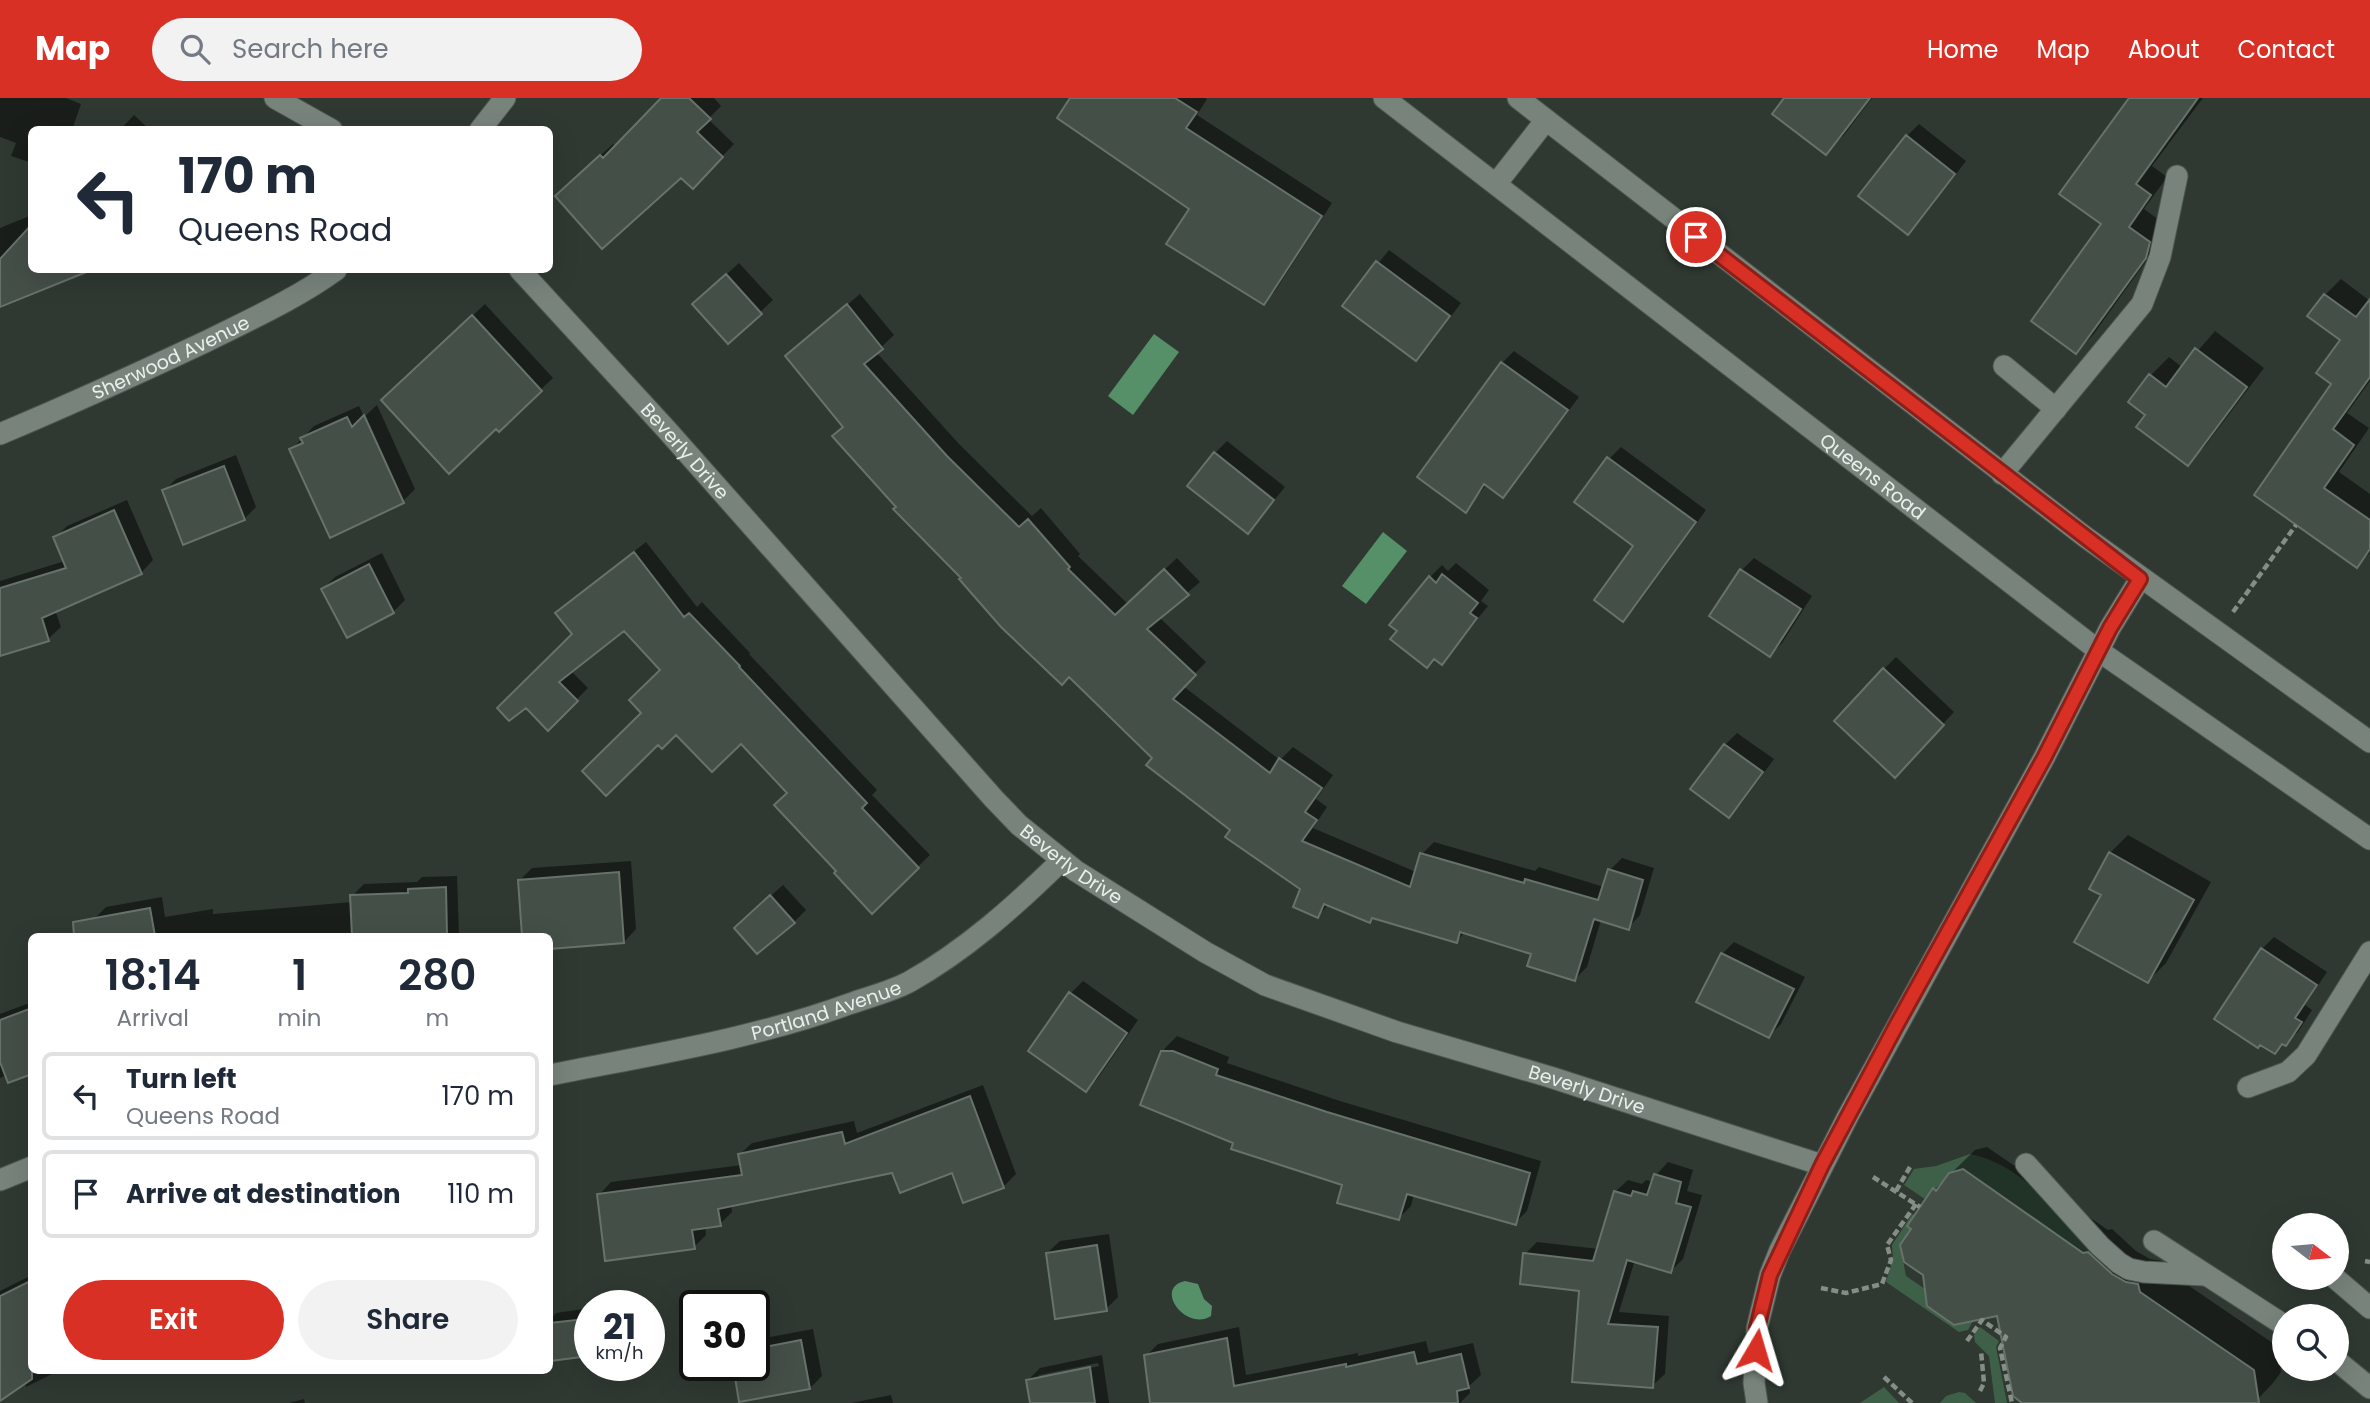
<!DOCTYPE html>
<style>
body{margin:0;font-family:Poppins,sans-serif;background:#f2f2f3;color:#1f2937;height:100vh;display:flex;flex-direction:column;font-size:26px;white-space:nowrap}
*{box-sizing:border-box;margin:0}
p{font-size:23px;color:#747a83}
.icon{flex:none;width:38px;height:38px;fill:none;stroke:currentColor;stroke-width:2;stroke-linecap:round;stroke-linejoin:round}
.map{position:relative;flex:1;overflow:hidden}
.drawer{position:absolute;left:28px;top:835px;width:525px;height:441px;display:flex;flex-direction:column;background:#fff;border-radius:10px;box-shadow:0 7px 28px #0002}
.drawer>*{flex:none}
.hud{position:absolute;left:28px;top:28px;width:525px;height:147px;border-radius:10px;box-shadow:0 7px 28px #0002;background:#fff;color:#1f2937;overflow:hidden}
.needle{width:46px;rotate:106deg}
.controls{position:absolute;left:2272px;top:1115px;display:grid;gap:14px}
.controls a{display:grid;place-items:center;width:77px;height:77px;border-radius:50%;background:#fff;box-shadow:0 7px 28px #0002;font-size:35px}
.speed{position:absolute;left:574px;top:1192px;display:flex;gap:14px;font-size:35px;font-weight:700;text-align:center}
.speed>*{display:grid;place-content:center;width:91px;height:91px;border-radius:50%;background:#fff;box-shadow:0 7px 28px #0002;line-height:1}
.speed small{font-size:18px;font-weight:400}
.speed .limit{border:4px solid #111;border-radius:10px;background:#fff;color:#111}
.pin{position:absolute;display:grid;place-items:center;width:60px;height:60px;color:#fff;margin:-30px;border:4px solid #fff;border-radius:50%;box-shadow:0 2px 7px #0007}
.me{position:absolute;width:77px;margin:-38px;rotate:7deg;stroke-linejoin:round;filter:drop-shadow(0 0 5px #0008)}
.turn{display:flex;align-items:center;gap:24px;height:147px;padding:0 35px;font-size:32px}
.turn .icon{width:91px;height:91px;stroke-width:2.5}
.turn b{display:block;font-size:49px;line-height:60px}
.eta{display:flex;justify-content:space-evenly;align-items:center;height:119px;text-align:center}
.eta b{font-size:42px;font-weight:600;line-height:49px}
.button{display:flex;gap:14px;margin-top:auto;padding:14px 35px}
.button a{flex:1;height:80px;border-radius:42px;background:#d93025;color:#fff;font-size:28px;font-weight:600;line-height:80px;text-align:center}
.button a+a{background:#f2f2f3;color:#1f2937}
ul{padding:0;list-style:none}
li{display:flex;align-items:center;gap:21px;height:88px;margin:0 14px 10px;padding:0 21px;border:4px solid #e0e1e3;border-radius:10px}
li div{flex:1}
li b{display:block;font-size:26px}
li em{font-style:normal}
header{display:flex;align-items:center;gap:42px;box-sizing:border-box;height:98px;padding:0 35px;background:#d93025;color:#fff}
header strong{font-size:33px}
nav{display:flex;gap:38px;margin-inline-start:auto;font-size:24px}
.search{width:490px;height:63px;background:#f2f2f3;display:flex;align-items:center;gap:18px;box-sizing:border-box;padding:0 24px;border-radius:38px;color:#747a83;font-size:26px}
.map>svg:first-child{display:block}
.green{fill:#3f6048}
.water{fill:#569068}
.shadow{fill:#0007;fill-rule:evenodd}
.building{fill:#444f47;stroke:#67726a;stroke-width:2}
.lines{fill:none;stroke-linecap:round;stroke-linejoin:round}
.minor-casing{stroke:#4d5650;stroke-width:23}
.path{stroke:#848d86;stroke-width:4.5;stroke-dasharray:7 3.5;stroke-linecap:butt}
.minor{stroke:#78847b;stroke-width:21}
.route-casing{stroke:#8d1f18;stroke-width:18}
.route{stroke:#d93025;stroke-width:12}
.labels{text-anchor:middle;stroke-width:7;stroke-linejoin:round;paint-order:stroke}
.street-label{font-size:19px;fill:#e9f0eb;stroke:#252f27}
</style>
<header>
<strong>Map</strong>
<div class="search"><svg class="icon" aria-label="search" viewBox="0 0 24 24"><circle cx="10" cy="10" r="6"/><path d="M15 15l6 6"/></svg>Search here</div>
<nav><a>Home</a><a>Map</a><a>About</a><a>Contact</a></nav>
</header>
<div class="map">
<svg width="2370" height="1305" viewBox="0 0 2370 1305">
<rect width="100%" height="100%" fill="#2f3931"/>
<path class="green" d="M 1970,1056 C 2024,1067 2057,1115 2092,1154 L 2085,1163 L 2073,1148 L 1963,1072 L 1949,1075 L 1937,1093 L 1932,1091 L 1925,1101 L 1904,1087 L 1914,1071 L 1936,1068 Z
M 1912,1116 L 1915,1118 L 1911,1131 L 1900,1147 L 1906,1178 L 1925,1191 L 1927,1208 L 1954,1227 L 1973,1223 L 1968,1232 L 1959,1234 L 1886,1184 L 1893,1161 L 1892,1147 Z
M 1980,1229 L 1999,1243 L 1996,1249 L 2007,1305 L 1995,1305 L 1989,1258 L 1975,1244 L 1974,1237 Z
M 1884,1289 L 1899,1305 L 1860,1305 Z
M 1959,1294 L 1965,1295 L 1976,1305 L 1940,1305 L 1946,1298 Z"/>
<path class="water" d="M 1154,236 L 1179,254 L 1133,317 L 1108,298 Z
M 1383,434 L 1407,453 L 1366,506 L 1342,488 Z
M 1185,1183 L 1198,1186 L 1204,1201 L 1212,1208 L 1211,1218 C 1186,1234 1153,1190 1185,1183 Z"/>
<path class="shadow" d="M 0,0 L 66,0 L 81,6 L 72,32 L 32,32 L 32,65 L 11,58 L 16,45 L 0,39 Z
M 663,0 L 714,0 L 721,8 L 708,21 L 734,46 L 693,89 L 681,77 L 569,86 L 613,46 L 616,49 Z
M 1072,0 L 1205,0 L 1207,1 L 1197,17 L 1332,105 L 1275,193 L 1263,205 L 1191,111 Z
M 1786,0 L 1872,0 L 1844,37 L 1826,55 Z
M 2131,0 L 2203,0 L 2152,68 L 2167,79 L 2144,111 L 2166,127 L 2162,141 L 2093,237 L 2076,254 Z
M 134,17 L 150,32 L 120,32 Z
M 1919,26 L 1966,63 L 1920,123 L 1908,135 L 1907,38 Z
M 32,117 L 32,172 L 72,172 L 62,182 L 0,203 L 0,130 Z
M 1389,152 L 1461,205 L 1428,249 L 1416,261 L 1344,207 Z
M 739,165 L 773,202 L 728,244 L 707,194 Z
M 2341,181 L 2370,203 L 2370,283 L 2347,315 L 2369,330 L 2339,374 L 2370,396 L 2370,455 L 2356,468 L 2257,397 L 2333,286 L 2343,241 L 2325,197 Z
M 860,196 L 894,237 L 876,254 L 959,346 L 1032,418 L 1041,410 L 1080,456 L 1078,458 L 1128,506 L 1177,460 L 1200,484 L 1159,519 L 1206,564 L 1183,588 L 1280,662 L 1293,649 L 1333,677 L 1316,701 L 1327,709 L 1313,730 L 1416,774 L 1422,756 L 1434,744 L 1535,773 L 1539,769 L 1604,789 L 1610,772 L 1622,760 L 1654,770 L 1640,817 L 1628,830 L 1601,822 L 1587,869 L 1575,881 L 1534,854 L 1465,834 L 1457,843 L 1374,819 L 1369,823 L 1329,806 L 1318,818 L 1302,791 L 1232,731 L 1070,576 L 963,480 L 898,409 L 845,329 L 787,258 Z
M 485,206 L 553,280 L 499,331 L 395,290 Z
M 2215,233 L 2264,270 L 2205,348 L 2187,366 L 2147,317 L 2131,304 L 2151,277 L 2169,259 L 2183,270 Z
M 1514,253 L 1579,299 L 1514,385 L 1502,397 L 1487,386 L 1466,412 L 1502,265 Z
M 377,307 L 415,391 L 403,403 L 291,352 L 314,328 L 359,308 L 364,319 Z
M 1227,343 L 1285,389 L 1248,434 L 1215,355 Z
M 1621,349 L 1706,412 L 1635,510 L 1623,522 L 1636,447 L 1609,361 Z
M 236,357 L 256,409 L 244,421 L 164,393 L 176,381 Z
M 127,402 L 153,462 L 141,475 L 55,512 L 61,529 L 48,541 L 0,556 L 0,483 L 65,463 L 55,440 L 67,428 Z
M 646,444 L 697,509 L 702,504 L 750,555 L 749,556 L 877,692 L 872,697 L 930,757 L 872,813 L 839,773 L 789,694 L 741,643 L 676,634 L 643,615 L 662,572 L 624,531 L 571,573 L 588,590 L 548,630 L 526,608 L 574,536 L 558,515 L 569,504 Z
M 382,455 L 405,502 L 393,514 L 323,491 L 335,479 Z
M 1754,460 L 1812,498 L 1782,545 L 1770,557 L 1711,518 L 1742,472 Z
M 1456,465 L 1489,492 L 1481,503 L 1488,508 L 1441,565 L 1430,479 L 1442,467 L 1448,473 Z
M 1896,559 L 1954,614 L 1907,665 L 1884,571 Z
M 1737,635 L 1774,661 L 1741,706 L 1729,718 L 1693,691 L 1725,647 Z
M 2128,737 L 2211,784 L 2166,865 L 2148,883 L 2103,796 L 2110,755 Z
M 631,763 L 636,831 L 624,844 L 550,849 L 550,838 L 524,838 L 520,782 L 532,770 Z
M 457,778 L 459,838 L 97,838 L 94,821 L 106,809 L 162,799 L 165,819 L 213,811 L 213,816 L 352,804 L 352,798 L 364,786 L 417,784 L 422,779 Z
M 783,787 L 806,812 L 794,824 L 748,818 Z
M 2274,839 L 2327,874 L 2305,907 L 2312,912 L 2298,934 L 2274,954 L 2260,945 L 2262,851 Z
M 1734,844 L 1805,879 L 1781,926 L 1769,938 L 1722,856 Z
M 1083,883 L 1138,922 L 1098,980 L 1086,992 L 1071,895 Z
M 32,904 L 32,975 L 7,977 L 0,980 L 0,916 Z
M 1177,938 L 1229,959 L 1227,965 L 1340,1003 L 1541,1063 L 1527,1113 L 1515,1125 L 1414,1096 L 1411,1108 L 1399,1120 L 1344,1086 L 1142,1006 L 1165,950 Z
M 983,987 L 1016,1076 L 1004,1088 L 964,1103 L 953,1072 L 894,1073 L 731,1107 L 732,1114 L 720,1126 L 705,1128 L 706,1137 L 694,1149 L 599,1097 L 611,1084 L 742,1067 L 739,1057 L 752,1045 L 854,1023 L 857,1035 Z
M 1987,1049 L 2108,1132 L 2112,1131 L 2136,1153 L 2150,1161 L 2162,1163 L 2163,1170 L 2277,1248 L 2281,1274 L 2273,1285 L 2254,1305 L 2025,1305 L 1998,1216 L 1934,1092 L 1975,1052 Z
M 1668,1064 L 1693,1072 L 1687,1093 L 1702,1097 L 1683,1161 L 1671,1173 L 1635,1162 L 1619,1214 L 1669,1218 L 1665,1276 L 1652,1288 L 1581,1191 L 1525,1156 L 1537,1144 L 1599,1151 L 1615,1094 L 1628,1082 L 1642,1086 L 1646,1082 L 1654,1084 L 1656,1077 Z
M 1109,1136 L 1118,1199 L 1106,1211 L 1047,1155 L 1060,1143 Z
M 32,1177 L 32,1272 L 60,1272 L 26,1289 L 24,1284 L 0,1301 L 0,1193 Z
M 590,1210 L 590,1256 L 550,1261 L 550,1222 L 556,1215 Z
M 1239,1229 L 1246,1277 L 1358,1255 L 1358,1258 L 1426,1243 L 1429,1255 L 1473,1245 L 1481,1277 L 1469,1288 L 1470,1295 L 1460,1305 L 1152,1305 L 1146,1258 L 1158,1246 Z
M 813,1231 L 822,1278 L 810,1290 L 735,1267 L 754,1267 L 754,1242 Z
M 1102,1257 L 1109,1305 L 1032,1305 L 1027,1283 L 1040,1270 ZM 1098,1265 L 1099,1268 L 1039,1281 L 1039,1277 Z
M 891,1297 L 893,1305 L 851,1305 Z
M 304,1301 L 305,1305 L 289,1305 Z"/>
<path class="building" d="M 661,0 L 689,0 L 711,21 L 697,34 L 723,59 L 693,91 L 681,80 L 602,151 L 555,98 L 600,57 L 603,60 Z
M 1070,0 L 1175,0 L 1197,14 L 1186,30 L 1322,118 L 1264,207 L 1166,146 L 1189,111 L 1057,20 Z
M 1784,0 L 1870,0 L 1826,57 L 1772,16 Z
M 2129,0 L 2198,0 L 2136,86 L 2151,97 L 2129,129 L 2150,144 L 2146,160 L 2076,256 L 2031,223 L 2101,126 L 2059,96 Z
M 1906,37 L 1955,76 L 1908,137 L 1858,98 Z
M 32,126 L 32,172 L 89,173 L 0,209 L 0,161 Z
M 1376,163 L 1450,218 L 1416,263 L 1342,208 Z
M 726,176 L 762,216 L 728,246 L 692,206 Z
M 2324,196 L 2356,219 L 2370,201 L 2370,279 L 2333,331 L 2354,347 L 2324,390 L 2370,422 L 2370,451 L 2357,470 L 2254,397 L 2331,286 L 2316,275 L 2340,242 L 2307,218 Z
M 847,206 L 883,251 L 864,266 L 947,358 L 1019,429 L 1028,421 L 1070,469 L 1068,471 L 1115,517 L 1164,471 L 1189,497 L 1147,531 L 1196,577 L 1173,601 L 1270,675 L 1279,660 L 1322,690 L 1305,714 L 1317,722 L 1302,743 L 1410,789 L 1420,755 L 1524,785 L 1525,781 L 1598,802 L 1608,771 L 1643,782 L 1629,832 L 1594,821 L 1575,883 L 1527,868 L 1531,856 L 1460,834 L 1457,845 L 1372,820 L 1370,825 L 1324,806 L 1318,820 L 1293,809 L 1300,791 L 1225,739 L 1230,732 L 1146,667 L 1152,660 L 1069,579 L 1062,587 L 1001,529 L 959,481 L 961,480 L 893,411 L 896,409 L 832,338 L 843,329 L 785,258 Z
M 472,217 L 542,293 L 499,334 L 496,331 L 449,376 L 381,302 Z
M 2195,250 L 2247,289 L 2188,368 L 2136,329 L 2145,317 L 2128,304 L 2149,276 L 2166,289 Z
M 1501,264 L 1568,312 L 1503,400 L 1484,386 L 1466,415 L 1417,379 Z
M 364,317 L 404,405 L 330,440 L 289,351 L 303,345 L 300,340 L 347,319 L 352,329 Z
M 1214,354 L 1274,402 L 1248,436 L 1187,388 Z
M 1607,359 L 1696,424 L 1623,524 L 1594,502 L 1633,448 L 1574,404 Z
M 224,368 L 245,422 L 183,447 L 162,392 Z
M 114,412 L 142,476 L 42,520 L 49,543 L 0,558 L 0,490 L 66,470 L 53,439 Z
M 634,454 L 684,519 L 689,515 L 740,568 L 739,569 L 867,705 L 862,710 L 919,770 L 872,816 L 834,775 L 836,773 L 774,707 L 787,695 L 741,646 L 712,674 L 676,637 L 662,651 L 658,647 L 606,698 L 582,673 L 641,615 L 629,602 L 660,572 L 624,533 L 559,584 L 578,603 L 548,633 L 526,610 L 509,623 L 497,610 L 572,536 L 555,515 Z
M 369,466 L 394,515 L 347,540 L 321,491 Z
M 1740,471 L 1801,511 L 1770,559 L 1709,518 Z
M 1442,476 L 1478,505 L 1470,515 L 1477,520 L 1442,567 L 1434,561 L 1427,570 L 1390,541 L 1397,533 L 1389,527 L 1429,478 L 1436,485 Z
M 1883,570 L 1944,627 L 1895,680 L 1834,623 Z
M 1724,646 L 1763,674 L 1729,720 L 1690,691 Z
M 2109,754 L 2194,802 L 2148,885 L 2074,844 L 2101,797 L 2089,791 Z
M 619,774 L 624,845 L 550,851 L 550,838 L 522,838 L 518,782 Z
M 446,789 L 447,838 L 352,838 L 350,797 L 408,795 L 408,791 Z
M 770,797 L 795,825 L 757,856 L 734,830 Z
M 150,810 L 155,838 L 74,838 L 73,824 Z
M 2261,850 L 2317,887 L 2295,920 L 2302,924 L 2286,948 L 2282,946 L 2275,956 L 2260,947 L 2258,950 L 2214,921 Z
M 1721,855 L 1794,891 L 1769,940 L 1696,904 Z
M 1069,894 L 1127,935 L 1086,994 L 1028,953 Z
M 32,910 L 32,976 L 8,985 L 0,964 L 0,922 Z
M 1161,953 L 1173,953 L 1218,971 L 1216,977 L 1327,1014 L 1530,1075 L 1516,1127 L 1407,1096 L 1399,1122 L 1337,1105 L 1342,1087 L 1231,1051 L 1233,1045 L 1140,1007 Z
M 970,998 L 1004,1090 L 963,1105 L 952,1075 L 900,1095 L 892,1075 L 718,1111 L 721,1128 L 692,1132 L 695,1151 L 605,1163 L 597,1096 L 742,1077 L 738,1056 L 842,1034 L 845,1046 Z
M 1963,1071 L 2083,1155 L 2088,1154 L 2112,1176 L 2126,1184 L 2138,1186 L 2140,1194 L 2254,1272 L 2259,1305 L 2022,1305 L 2013,1298 L 1997,1218 L 1954,1227 L 1927,1208 L 1923,1177 L 1904,1164 L 1900,1147 L 1911,1131 L 1907,1128 L 1933,1090 L 1936,1093 L 1949,1075 Z
M 1654,1076 L 1681,1084 L 1676,1105 L 1691,1109 L 1671,1175 L 1627,1162 L 1608,1226 L 1658,1229 L 1653,1290 L 1572,1284 L 1579,1193 L 1520,1186 L 1523,1155 L 1593,1163 L 1614,1093 L 1631,1098 L 1633,1093 L 1647,1097 Z
M 1097,1147 L 1107,1213 L 1055,1221 L 1046,1155 Z
M 32,1182 L 32,1281 L 0,1303 L 0,1198 Z
M 585,1221 L 590,1258 L 550,1263 L 550,1225 Z
M 1227,1240 L 1234,1288 L 1346,1266 L 1346,1269 L 1414,1254 L 1417,1266 L 1461,1256 L 1469,1290 L 1457,1293 L 1458,1305 L 1150,1305 L 1144,1257 Z
M 801,1242 L 810,1291 L 739,1304 L 733,1267 L 754,1267 L 754,1251 Z
M 1090,1269 L 1095,1305 L 1030,1305 L 1026,1282 Z"/>
<g class="lines">
<defs>
<g id="minor">
<path d="M 275,0 L 332,32"/>
<path id="s1" d="M 1384,0 L 2099,553 L 2370,741"/>
<path d="M 1518,0 L 2084,438 L 2370,644"/>
<path d="M 480,32 L 505,0"/>
<path d="M 1496,86 L 1546,22"/>
<path id="s2" d="M 520,172 L 666,331 L 994,701 L 1019,727 L 1076,773 L 1205,854 L 1265,887 L 1397,934 L 1550,979 L 1822,1067"/>
<path d="M 2004,268 L 2056,311"/>
<path id="s3" d="M 0,336 C 69,307 137,276 205,244 C 249,222 296,201 336,172"/>
<path d="M 2002,376 L 2142,206 L 2160,159 L 2177,78"/>
<path id="s4" d="M 550,977 C 650,957 753,941 849,906 C 868,899 890,894 909,884 C 966,852 1015,808 1062,762"/>
<path d="M 2248,989 L 2288,974 L 2306,957 L 2370,854"/>
<path d="M 2026,1066 L 2100,1148 L 2119,1165 L 2129,1171 L 2144,1174 L 2204,1177"/>
<path d="M 0,1082 L 32,1069"/>
<path d="M 2154,1143 L 2284,1227"/>
<path d="M 2335,1180 L 2370,1210"/>
<path d="M 2336,1262 L 2370,1290"/>
<path d="M 1757,1305 L 1754,1285 L 1757,1230 L 1770,1177 L 1780,1152 L 1848,1018 L 2044,660 L 2110,530 L 2140,481"/>
</g>
</defs>
<use href="#minor" class="minor-casing"/>
<path class="path" d="M 2233,514 L 2296,427
M 1873,1079 L 1920,1109
M 1896,1093 L 1910,1069
M 2365,1163 L 2370,1164
M 1821,1190 L 1846,1195 L 1882,1186 L 1891,1162 L 1887,1147 L 1916,1106
M 1967,1243 L 1982,1222 L 2006,1239 L 2000,1250 L 2012,1305
M 1884,1279 L 1912,1305
M 1980,1293 L 1984,1285 L 1981,1253"/>
<use href="#minor" class="minor"/>
</g>
<g class="lines">
<defs>
<path id="route" d="M 1696,139 L 2140,481 L 2110,530 L 2044,660 L 1896,928 L 1822,1067 L 1770,1177 L 1757,1230 L 1756,1252"/>
</defs>
<use href="#route" class="route-casing"/>
<use href="#route" class="route"/>
</g>
<g class="labels">
<g class="street-label">
<text dy="7" stroke="none"><textPath href="#s3" startOffset="187">Sherwood Avenue</textPath></text>
<text dy="7" stroke="none"><textPath href="#s2" startOffset="245">Beverly Drive</textPath></text>
<text dy="7" stroke="none"><textPath href="#s1" startOffset="618">Queens Road</textPath></text>
<text dy="7" stroke="none"><textPath href="#s2" startOffset="812">Beverly Drive</textPath></text>
<text dy="7" stroke="none"><textPath href="#s4" startOffset="284">Portland Avenue</textPath></text>
<text dy="7" stroke="none"><textPath href="#s2" startOffset="1379">Beverly Drive</textPath></text>
</g>
</g>
</svg>
<div class="controls">
<a><svg class="needle" viewBox="-14 -14 28 28"><path d="M0-13l5 13h-10z" fill="#e53935"/><path d="M0 13l5-13h-10z" fill="#747a83"/></svg></a>
<a><svg class="icon" aria-label="search" viewBox="0 0 24 24"><circle cx="10" cy="10" r="6"/><path d="M15 15l6 6"/></svg></a>
</div>
<div class="speed"><div>21<small>km/h</small></div><div class="limit">30</div></div>
<div class="pin" style="left:1696px;top:139px;background:#d93025"><svg class="icon" aria-label="arrive" viewBox="0 0 24 24"><path d="M6 21V4h12l-3 4 3 4H6"/></svg></div>
<svg class="me" style="left:1756px;top:1252px" viewBox="-20 -20 40 40"><path d="M0-17L14 15 0 8-14 15z" fill="#d93025" stroke="#fff" stroke-width="4"/></svg>
<div class="hud">
<div class="turn"><svg class="icon" aria-label="left" viewBox="0 0 24 24"><path d="M17 20v-9H6M10 6l-5 5 5 5"/></svg><div><b>170 m</b>Queens Road</div></div>
</div>
<section class="drawer">
<div class="eta">
<div><b>18:14</b><p>Arrival</p></div>
<div><b>1</b><p>min</p></div>
<div><b>280</b><p>m</p></div>
</div>
<ul>
<li><svg class="icon" aria-label="left" viewBox="0 0 24 24"><path d="M17 20v-9H6M10 6l-5 5 5 5"/></svg><div><b>Turn left</b><p>Queens Road</p></div><em>170 m</em></li>
<li><svg class="icon" aria-label="arrive" viewBox="0 0 24 24"><path d="M6 21V4h12l-3 4 3 4H6"/></svg><div><b>Arrive at destination</b></div><em>110 m</em></li>
</ul>
<div class="button"><a>Exit</a><a>Share</a></div>
</section>
</div>
